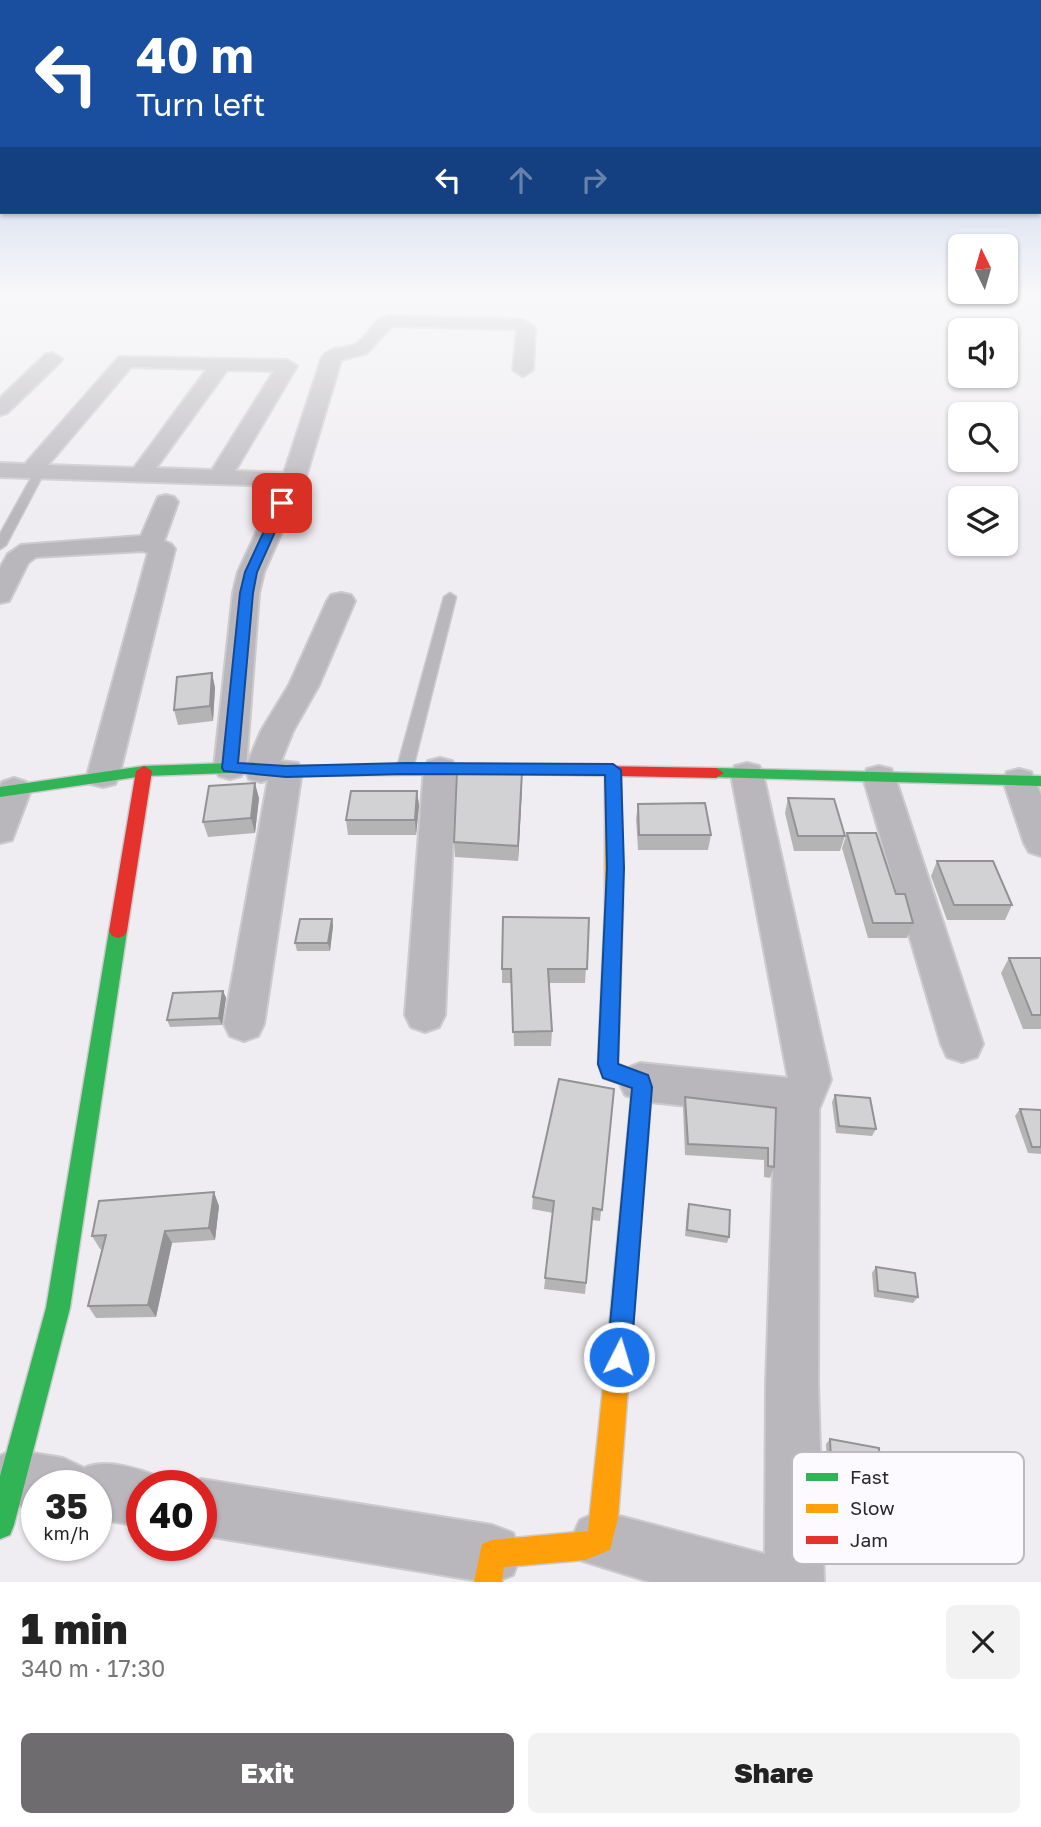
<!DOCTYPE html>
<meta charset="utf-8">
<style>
body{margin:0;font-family:"Golos Text",sans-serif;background:#f2f2f2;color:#222;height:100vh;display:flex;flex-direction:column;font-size:26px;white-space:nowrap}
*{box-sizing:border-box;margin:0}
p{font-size:23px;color:#767676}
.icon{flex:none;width:38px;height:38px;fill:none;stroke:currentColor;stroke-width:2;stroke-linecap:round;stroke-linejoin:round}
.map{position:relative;height:1582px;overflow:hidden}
.panel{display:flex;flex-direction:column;background:#fff;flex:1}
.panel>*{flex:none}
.hud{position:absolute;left:0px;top:0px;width:1041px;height:214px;box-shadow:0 2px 5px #0004;background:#1a4fa0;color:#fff;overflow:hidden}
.needle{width:46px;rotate:355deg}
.tools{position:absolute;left:948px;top:234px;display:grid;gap:14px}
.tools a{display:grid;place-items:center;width:70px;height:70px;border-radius:10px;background:#fff;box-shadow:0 2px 5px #0004;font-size:35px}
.speed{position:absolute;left:21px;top:1470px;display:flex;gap:14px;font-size:35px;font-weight:700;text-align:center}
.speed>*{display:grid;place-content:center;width:91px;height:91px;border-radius:50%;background:#fff;box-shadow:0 2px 5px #0004;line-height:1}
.speed small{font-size:18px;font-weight:400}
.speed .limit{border:10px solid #d22;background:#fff;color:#111}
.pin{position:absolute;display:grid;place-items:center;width:60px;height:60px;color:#fff;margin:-30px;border-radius:14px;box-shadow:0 4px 10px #0006}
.me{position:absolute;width:77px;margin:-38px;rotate:5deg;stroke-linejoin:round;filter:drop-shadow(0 0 5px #0008)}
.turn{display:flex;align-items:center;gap:24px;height:147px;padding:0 21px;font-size:32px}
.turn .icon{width:91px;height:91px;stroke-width:2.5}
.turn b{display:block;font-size:49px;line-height:60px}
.lanes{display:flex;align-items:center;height:66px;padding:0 21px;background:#0003;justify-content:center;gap:35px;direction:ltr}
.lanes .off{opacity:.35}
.round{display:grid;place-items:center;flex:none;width:74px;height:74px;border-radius:10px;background:#f2f2f2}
.summary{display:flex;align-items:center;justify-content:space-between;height:119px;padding:0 21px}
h1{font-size:42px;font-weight:800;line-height:52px}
.action{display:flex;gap:14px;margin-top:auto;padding:14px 21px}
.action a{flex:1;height:80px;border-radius:10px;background:#6e6c6f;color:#fff;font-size:28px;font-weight:800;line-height:80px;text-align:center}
.action a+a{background:#f2f2f2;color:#222}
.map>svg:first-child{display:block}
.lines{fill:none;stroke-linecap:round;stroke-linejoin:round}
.lane-casing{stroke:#cbcacc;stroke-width:3}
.street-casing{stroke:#cbcacc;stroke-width:4}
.fast-casing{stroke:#cbcacc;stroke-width:3}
.slow-casing{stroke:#cbcacc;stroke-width:3}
.jam-casing{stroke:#cbcacc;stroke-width:3}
.lane{fill:#b9b7bc;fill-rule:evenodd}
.street{fill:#b9b7bc;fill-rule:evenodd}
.fast{fill:#30b455;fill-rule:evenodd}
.slow{fill:#ff9f0a;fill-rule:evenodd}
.jam{fill:#e5322d;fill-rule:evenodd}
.wall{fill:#b5b4b5}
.shaded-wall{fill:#939294}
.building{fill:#d2d1d3;stroke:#939294;stroke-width:2}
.route{fill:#1a73e8;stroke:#114b97;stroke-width:2}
.key{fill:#fcf9ff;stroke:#bcbabf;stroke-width:2}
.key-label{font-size:19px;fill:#282729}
</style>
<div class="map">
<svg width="1041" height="1582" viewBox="0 0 1041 1582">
<rect width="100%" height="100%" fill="#efedf1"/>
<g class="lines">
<defs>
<path id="lane" d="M 40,468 L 45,471 L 6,545 L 0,549 L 0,534 L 35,471 Z
M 450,593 L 456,597 L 413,768 L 405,773 L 397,768 L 444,597 Z"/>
<path id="street" d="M 389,316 L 523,320 L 535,328 L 533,370 L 523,376 L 513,370 L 517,331 L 514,329 L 392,326 L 367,353 L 341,360 L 305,480 L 264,572 L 259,593 L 246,767 L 261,731 L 289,685 L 327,601 L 331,595 L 341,593 L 351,595 L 355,601 L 319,685 L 293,731 L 281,761 L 298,763 L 302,771 L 264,1024 L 258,1036 L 244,1041 L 230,1036 L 224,1024 L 268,780 L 261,782 L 249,779 L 245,770 L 241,776 L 230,779 L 219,776 L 214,768 L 233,593 L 238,572 L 278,486 L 0,477 L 0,463 L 25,464 L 119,357 L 287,360 L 297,366 L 235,471 L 284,473 L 322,357 C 331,346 343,350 354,345 C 369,338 371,320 389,316 ZM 131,367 L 207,369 L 134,468 L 48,465 ZM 227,370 L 274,371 L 212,470 L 156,468 Z
M 52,353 L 62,359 L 59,363 L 7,413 L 0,415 L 0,398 L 45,355 Z
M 166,495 L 174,497 L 178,502 L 164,541 L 171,544 L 175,549 L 119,776 L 115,784 L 103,787 L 91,784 L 87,776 L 148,553 L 143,551 L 36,557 L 28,563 L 9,601 L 0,603 L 0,568 L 8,554 L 21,545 L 141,536 L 158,497 Z
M 440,758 L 452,761 L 456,769 L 445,1015 L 439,1027 L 425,1032 L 411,1027 L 405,1015 L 424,769 L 428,761 Z
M 747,763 L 759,766 L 763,774 L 831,1080 L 819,1109 L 818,1385 L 824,1582 L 650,1582 L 580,1560 L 571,1540 L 580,1520 L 600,1511 L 765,1554 L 766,1385 L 775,1115 L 640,1101 L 625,1095 L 619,1082 L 625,1069 L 640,1063 L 788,1078 L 731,774 L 735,766 Z
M 879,766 L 891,769 L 895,777 L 983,1044 L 977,1057 L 962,1062 L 947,1057 L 941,1044 L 863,777 L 867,769 Z
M 1019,769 L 1031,772 L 1041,795 L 1041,856 L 1029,852 L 1024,843 L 1003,780 L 1007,772 Z
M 14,778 L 26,782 L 31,790 L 12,840 L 0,843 L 0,786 L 2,782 Z
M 13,1450 L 63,1458 L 84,1468 C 107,1458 139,1469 162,1478 L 165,1486 L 142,1486 L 142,1526 L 96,1519 L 96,1486 L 37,1486 L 37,1510 L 0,1500 L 0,1456 Z
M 201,1479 L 492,1525 L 513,1533 L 521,1554 L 513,1575 L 495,1582 L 485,1582 L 201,1535 L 201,1486 L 184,1486 Z"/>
<path id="fast" d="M 230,763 L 286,766 L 483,764 L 491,769 L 483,774 L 286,776 L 230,773 L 144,776 L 0,797 L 0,787 L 144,766 Z
M 716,768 L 1041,776 L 1041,786 L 711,777 L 708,773 L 711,769 Z
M 614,899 L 620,901 L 623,906 L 618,1064 L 647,1076 L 652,1087 L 631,1349 L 628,1358 L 619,1361 L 610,1358 L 607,1349 L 632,1088 L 603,1078 L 598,1064 L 605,906 L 608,901 Z
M 118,924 L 124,926 L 127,931 L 70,1308 L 14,1525 L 10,1535 L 0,1539 L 0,1476 L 46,1308 L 109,931 L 112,926 Z"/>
<path id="slow" d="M 613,765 L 621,770 L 623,906 L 620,911 L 614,913 L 608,911 L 605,906 L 605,770 Z
M 619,1337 L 628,1340 L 631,1349 L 618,1518 L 610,1550 L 585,1560 L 504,1567 L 502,1582 L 474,1582 L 482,1544 L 492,1540 L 588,1531 L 607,1349 L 610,1340 Z"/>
<path id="jam" d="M 483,764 L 716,768 L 724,773 L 716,778 L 478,773 L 475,769 L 478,765 Z
M 144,766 L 152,771 L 127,931 L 124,936 L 118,938 L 112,936 L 109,931 L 136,771 Z"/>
</defs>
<use href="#lane" class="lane-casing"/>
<use href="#street" class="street-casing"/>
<use href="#fast" class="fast-casing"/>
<use href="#slow" class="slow-casing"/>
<use href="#jam" class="jam-casing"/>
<use href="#lane" class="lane"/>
<use href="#street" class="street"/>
<use href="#fast" class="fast"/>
<use href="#slow" class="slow"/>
<use href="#jam" class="jam"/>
</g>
<path class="wall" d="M 212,673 L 215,688 L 213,721 L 178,725 L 174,710 Z
M 522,787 L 518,861 L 455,857 L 454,842 Z
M 417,791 L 419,806 L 416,835 L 348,835 L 346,820 Z
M 259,798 L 255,833 L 208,837 L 203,822 Z
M 788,798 L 845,836 L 840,851 L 794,851 L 785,813 Z
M 638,804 L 711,835 L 708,850 L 638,850 L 636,819 Z
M 847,833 L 896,894 L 913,923 L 907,938 L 868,938 L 842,848 Z
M 937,861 L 1012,905 L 1005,920 L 947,920 L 931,876 Z
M 589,918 L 585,983 L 549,983 L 552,1031 L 551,1046 L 514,1046 L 512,983 L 502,983 L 502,969 Z
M 332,919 L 333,926 L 330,951 L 297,951 L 295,943 Z
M 1009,958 L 1041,958 L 1041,1029 L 1023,1029 L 1001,973 Z
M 223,991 L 226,998 L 222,1025 L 170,1027 L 167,1020 Z
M 614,1089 L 600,1221 L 592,1220 L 585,1294 L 544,1289 L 553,1213 L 532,1209 L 533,1197 Z
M 835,1095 L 876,1129 L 872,1136 L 836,1133 L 832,1102 Z
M 685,1097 L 776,1108 L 774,1167 L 770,1178 L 764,1177 L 764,1160 L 685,1155 L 683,1108 Z
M 1020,1109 L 1041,1110 L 1041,1154 L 1028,1153 L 1015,1116 Z
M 689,1204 L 729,1237 L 727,1243 L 685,1236 L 687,1210 Z
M 219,1206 L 215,1240 L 172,1243 L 156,1317 L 96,1318 L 88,1306 L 103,1249 L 100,1249 L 92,1236 Z
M 876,1267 L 918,1297 L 913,1303 L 874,1297 L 872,1273 Z
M 830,1439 L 881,1491 L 876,1496 L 828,1487 L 826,1444 Z"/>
<path class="shaded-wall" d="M 212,673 L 215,688 L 213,721 L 210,706 Z
M 522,772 L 522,787 L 518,861 L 518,846 Z
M 255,783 L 259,798 L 255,833 L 251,818 Z
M 417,791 L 419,806 L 416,835 L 415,820 Z
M 332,919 L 333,926 L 330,951 L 328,943 Z
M 223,991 L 226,998 L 222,1025 L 219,1018 Z
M 214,1192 L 219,1206 L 215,1240 L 209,1228 Z
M 165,1231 L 172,1243 L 156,1317 L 148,1305 Z"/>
<path class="building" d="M 212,673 L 210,706 L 174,710 L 177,677 Z
M 457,770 L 522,772 L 518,846 L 454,842 Z
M 255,783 L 251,818 L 203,822 L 209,786 Z
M 351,791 L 417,791 L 415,820 L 346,820 Z
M 788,798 L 834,799 L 845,836 L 798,836 Z
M 705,803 L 711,835 L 639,835 L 638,804 Z
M 847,833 L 876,833 L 896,894 L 905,894 L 913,923 L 873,923 Z
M 937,861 L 993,861 L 1012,905 L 954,905 Z
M 503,917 L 589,918 L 587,969 L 548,969 L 552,1031 L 513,1032 L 511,969 L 502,969 Z
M 300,919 L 332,919 L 328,943 L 295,943 Z
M 1009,958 L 1041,958 L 1041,1015 L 1032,1015 Z
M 223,991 L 219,1018 L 167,1020 L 173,993 Z
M 559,1079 L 614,1089 L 602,1210 L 593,1208 L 586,1283 L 545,1278 L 554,1201 L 533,1197 Z
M 835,1095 L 870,1098 L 876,1129 L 839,1126 Z
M 685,1097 L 776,1108 L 774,1167 L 768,1166 L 768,1148 L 688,1144 Z
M 1020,1109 L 1041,1110 L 1041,1147 L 1032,1147 Z
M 214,1192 L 209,1228 L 165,1231 L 148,1305 L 88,1306 L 106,1235 L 92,1236 L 99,1201 Z
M 689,1204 L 730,1210 L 729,1237 L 687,1230 Z
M 876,1267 L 915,1273 L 918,1297 L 878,1291 Z
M 830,1439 L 879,1448 L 881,1491 L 832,1483 Z"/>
<linearGradient id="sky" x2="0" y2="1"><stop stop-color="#9fbbe4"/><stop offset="0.57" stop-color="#f8f7f9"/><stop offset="1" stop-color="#f8f7f9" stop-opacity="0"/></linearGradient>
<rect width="1041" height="514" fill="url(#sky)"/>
<path class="route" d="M 278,501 L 288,503 L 257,572 L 253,593 L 238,763 L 286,766 L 405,763 L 613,764 L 621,770 L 624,868 L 618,1064 L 648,1075 L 652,1087 L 631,1357 L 628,1366 L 619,1369 L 610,1366 L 607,1357 L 632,1088 L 603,1078 L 598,1064 L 607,868 L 605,775 L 405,774 L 286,777 L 224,771 L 222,768 L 240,593 L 245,572 Z"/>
<rect x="792" y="1452" width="232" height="112" rx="10" class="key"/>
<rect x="806" y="1473" width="32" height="8" fill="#30b455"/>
<rect x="806" y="1504" width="32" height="9" fill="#ff9f0a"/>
<rect x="806" y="1536" width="32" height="8" fill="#e5322d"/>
<g class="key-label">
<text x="850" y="1484">Fast</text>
<text x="850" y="1515">Slow</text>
<text x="850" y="1547">Jam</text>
</g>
</svg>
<div class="tools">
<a><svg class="needle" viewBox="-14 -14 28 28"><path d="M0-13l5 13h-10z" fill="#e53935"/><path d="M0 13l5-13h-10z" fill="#767676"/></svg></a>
<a><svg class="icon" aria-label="sound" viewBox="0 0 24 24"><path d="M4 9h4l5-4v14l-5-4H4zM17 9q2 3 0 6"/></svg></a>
<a><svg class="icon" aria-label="search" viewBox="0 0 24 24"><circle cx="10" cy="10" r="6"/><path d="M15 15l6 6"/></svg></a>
<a><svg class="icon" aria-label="layers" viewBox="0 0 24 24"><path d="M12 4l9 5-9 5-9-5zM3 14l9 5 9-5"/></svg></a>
</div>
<div class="speed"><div>35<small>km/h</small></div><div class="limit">40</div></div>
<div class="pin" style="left:282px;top:503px;background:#d93025"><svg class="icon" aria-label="arrive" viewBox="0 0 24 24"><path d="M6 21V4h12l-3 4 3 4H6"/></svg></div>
<svg class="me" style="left:619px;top:1357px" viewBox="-20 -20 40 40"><circle r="17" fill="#1a73e8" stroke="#fff" stroke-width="3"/><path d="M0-11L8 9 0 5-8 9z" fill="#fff"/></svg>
<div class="hud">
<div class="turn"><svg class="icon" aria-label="left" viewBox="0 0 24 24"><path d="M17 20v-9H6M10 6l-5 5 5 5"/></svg><div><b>40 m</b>Turn left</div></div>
<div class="lanes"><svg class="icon" aria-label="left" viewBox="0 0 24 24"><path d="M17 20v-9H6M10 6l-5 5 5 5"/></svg><svg class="icon off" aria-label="ahead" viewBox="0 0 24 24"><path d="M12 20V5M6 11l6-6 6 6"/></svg><svg class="icon off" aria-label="right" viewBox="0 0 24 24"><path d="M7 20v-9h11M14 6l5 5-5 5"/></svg></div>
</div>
</div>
<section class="panel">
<div class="summary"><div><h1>1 min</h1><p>340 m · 17:30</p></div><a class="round"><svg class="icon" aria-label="close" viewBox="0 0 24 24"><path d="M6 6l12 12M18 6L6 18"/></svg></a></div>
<div class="action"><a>Exit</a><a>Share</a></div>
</section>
